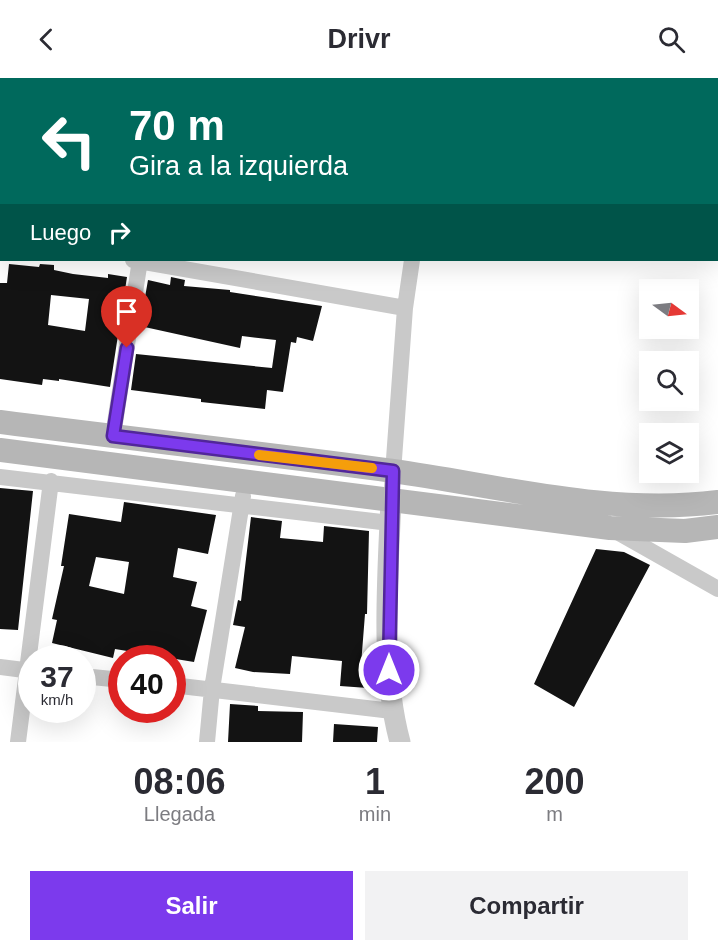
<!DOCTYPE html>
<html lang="es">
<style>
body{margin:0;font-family:Helvetica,sans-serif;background:#f2f2f3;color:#2b2b33;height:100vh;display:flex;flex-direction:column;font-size:22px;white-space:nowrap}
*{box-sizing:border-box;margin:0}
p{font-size:20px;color:#7c7c81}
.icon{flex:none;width:33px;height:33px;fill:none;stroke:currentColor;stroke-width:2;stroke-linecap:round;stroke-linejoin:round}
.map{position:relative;height:664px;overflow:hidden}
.sheet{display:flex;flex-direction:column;background:#fff;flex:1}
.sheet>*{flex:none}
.top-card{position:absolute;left:0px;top:0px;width:718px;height:183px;box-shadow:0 6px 24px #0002;background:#00695c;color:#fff;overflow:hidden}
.needle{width:39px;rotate:105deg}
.controls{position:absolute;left:639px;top:201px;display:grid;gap:12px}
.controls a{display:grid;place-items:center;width:60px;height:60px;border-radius:0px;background:#fff;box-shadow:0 6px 24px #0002;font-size:30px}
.speed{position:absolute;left:18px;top:567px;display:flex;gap:12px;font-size:30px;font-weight:700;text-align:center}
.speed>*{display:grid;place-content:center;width:78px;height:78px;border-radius:50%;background:#fff;box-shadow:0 6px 24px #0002;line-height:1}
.speed small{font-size:15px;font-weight:400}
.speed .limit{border:9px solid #d22;background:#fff;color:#111}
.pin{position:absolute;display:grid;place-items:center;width:51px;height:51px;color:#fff;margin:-62px -26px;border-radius:50% 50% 50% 0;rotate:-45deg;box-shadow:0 0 6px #0007}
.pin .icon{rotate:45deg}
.me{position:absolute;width:66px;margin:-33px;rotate:0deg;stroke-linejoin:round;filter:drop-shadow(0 0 4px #0008)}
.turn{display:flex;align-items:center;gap:21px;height:126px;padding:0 30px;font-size:27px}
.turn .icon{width:78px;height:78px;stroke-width:2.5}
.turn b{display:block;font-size:42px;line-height:51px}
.then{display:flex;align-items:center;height:57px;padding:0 30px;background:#0003;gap:12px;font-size:22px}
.eta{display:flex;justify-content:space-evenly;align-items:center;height:102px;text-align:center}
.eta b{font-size:36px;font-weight:800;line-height:42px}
.cta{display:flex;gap:12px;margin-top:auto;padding:12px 30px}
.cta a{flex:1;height:69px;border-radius:0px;background:#7c3aed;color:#fff;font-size:24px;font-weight:800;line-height:69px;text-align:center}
.cta a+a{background:#f2f2f3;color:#2b2b33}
header{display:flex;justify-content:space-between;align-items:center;height:78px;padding:0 30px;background:#fff;font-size:27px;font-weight:800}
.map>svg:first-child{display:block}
.building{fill:#131313;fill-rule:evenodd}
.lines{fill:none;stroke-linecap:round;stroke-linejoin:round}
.minor{stroke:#c9c9c9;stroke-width:16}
.tertiary{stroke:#c9c9c9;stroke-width:21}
.secondary{stroke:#b6b6b6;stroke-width:24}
.route-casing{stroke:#51269a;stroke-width:15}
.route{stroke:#7c3aed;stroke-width:10}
.slow{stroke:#f59e0b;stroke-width:10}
</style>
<header><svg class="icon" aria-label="back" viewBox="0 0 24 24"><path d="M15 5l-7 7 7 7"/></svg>Drivr<svg class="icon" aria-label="search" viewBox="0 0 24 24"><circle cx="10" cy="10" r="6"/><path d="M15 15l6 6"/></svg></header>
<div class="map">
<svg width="718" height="664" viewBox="0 0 718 664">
<rect width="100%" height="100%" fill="#fff"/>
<path class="building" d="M 9,186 L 39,189 L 40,186 L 54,187 L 54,192 L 73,196 L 108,200 L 108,196 L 127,199 L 110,309 L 59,301 L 59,303 L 43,301 L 42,307 L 0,301 L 0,205 L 7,205 ZM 51,217 L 89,221 L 85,253 L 48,247 Z
M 171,199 L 185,202 L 184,208 L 230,212 L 230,214 L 322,228 L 313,263 L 297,259 L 296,265 L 291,264 L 283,314 L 267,312 L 265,331 L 201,324 L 201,321 L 131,312 L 136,276 L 272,290 L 276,262 L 242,258 L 240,270 L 140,248 L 148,202 L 170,207 Z
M 0,410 L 33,413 L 18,552 L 0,551 Z
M 124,424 L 216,437 L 208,476 L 178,470 L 173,499 L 197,504 L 191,528 L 207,532 L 194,584 L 115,571 L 113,580 L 52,565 L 57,542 L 52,541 L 64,488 L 61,488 L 69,436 L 121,444 ZM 96,479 L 129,484 L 124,516 L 89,508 Z
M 251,439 L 282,443 L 280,460 L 323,464 L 324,448 L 369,453 L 367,536 L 365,536 L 361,587 L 369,587 L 368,610 L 340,608 L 342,583 L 292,578 L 290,596 L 253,594 L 235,590 L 245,549 L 233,547 L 238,522 L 241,523 Z
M 596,471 L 624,474 L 650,487 L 574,629 L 534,606 Z
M 230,626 L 258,628 L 258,633 L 303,634 L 302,664 L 228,664 Z
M 334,646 L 378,649 L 377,664 L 333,664 Z"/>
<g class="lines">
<path class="minor" d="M 31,2 L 31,0
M 168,2 L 168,0
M 309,2 L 309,0
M 440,2 L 440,0
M 0,18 L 2,18
M 0,162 L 2,162
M 133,182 L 405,230
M 113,358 L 140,182
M 0,399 L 390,445
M 391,422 L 405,230 L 412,182
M 612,451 L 718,511
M 0,589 L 32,593
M 82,598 L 122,602
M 172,607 L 392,633
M 18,664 L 51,403
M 207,664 L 212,611 L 243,418"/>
<path class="tertiary" d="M 391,422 C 388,497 380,591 400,664"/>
<path class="secondary" d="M 0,344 C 131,361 262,375 393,393 C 500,408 609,438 718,424
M 0,372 L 610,450 L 685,453 L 718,449"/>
</g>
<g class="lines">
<defs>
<path id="route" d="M 127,270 L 113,358 L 393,393 L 389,592"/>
</defs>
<use href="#route" class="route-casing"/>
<use href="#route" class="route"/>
<path class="slow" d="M 259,377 L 372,390"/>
</g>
</svg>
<div class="controls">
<a><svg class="needle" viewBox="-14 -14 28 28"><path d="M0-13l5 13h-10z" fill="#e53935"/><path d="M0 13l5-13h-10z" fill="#7c7c81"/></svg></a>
<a><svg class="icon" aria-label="search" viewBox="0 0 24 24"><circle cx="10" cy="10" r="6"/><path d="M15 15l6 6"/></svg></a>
<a><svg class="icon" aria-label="layers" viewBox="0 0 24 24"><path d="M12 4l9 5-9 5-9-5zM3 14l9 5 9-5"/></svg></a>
</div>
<div class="speed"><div>37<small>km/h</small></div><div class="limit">40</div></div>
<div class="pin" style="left:127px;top:270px;background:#d93025"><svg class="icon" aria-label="arrive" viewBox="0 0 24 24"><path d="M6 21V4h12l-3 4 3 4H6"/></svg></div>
<svg class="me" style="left:389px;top:592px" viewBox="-20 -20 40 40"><circle r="17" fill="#7c3aed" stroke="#fff" stroke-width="3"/><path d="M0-11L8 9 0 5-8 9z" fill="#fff"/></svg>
<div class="top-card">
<div class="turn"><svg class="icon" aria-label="left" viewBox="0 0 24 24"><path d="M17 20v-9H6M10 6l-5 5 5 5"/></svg><div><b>70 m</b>Gira a la izquierda</div></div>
<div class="then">Luego<svg class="icon" aria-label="right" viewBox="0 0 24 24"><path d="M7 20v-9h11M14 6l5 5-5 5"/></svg></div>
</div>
</div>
<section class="sheet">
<div class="eta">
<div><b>08:06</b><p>Llegada</p></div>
<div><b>1</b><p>min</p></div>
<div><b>200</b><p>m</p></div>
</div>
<div class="cta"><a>Salir</a><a>Compartir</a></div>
</section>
